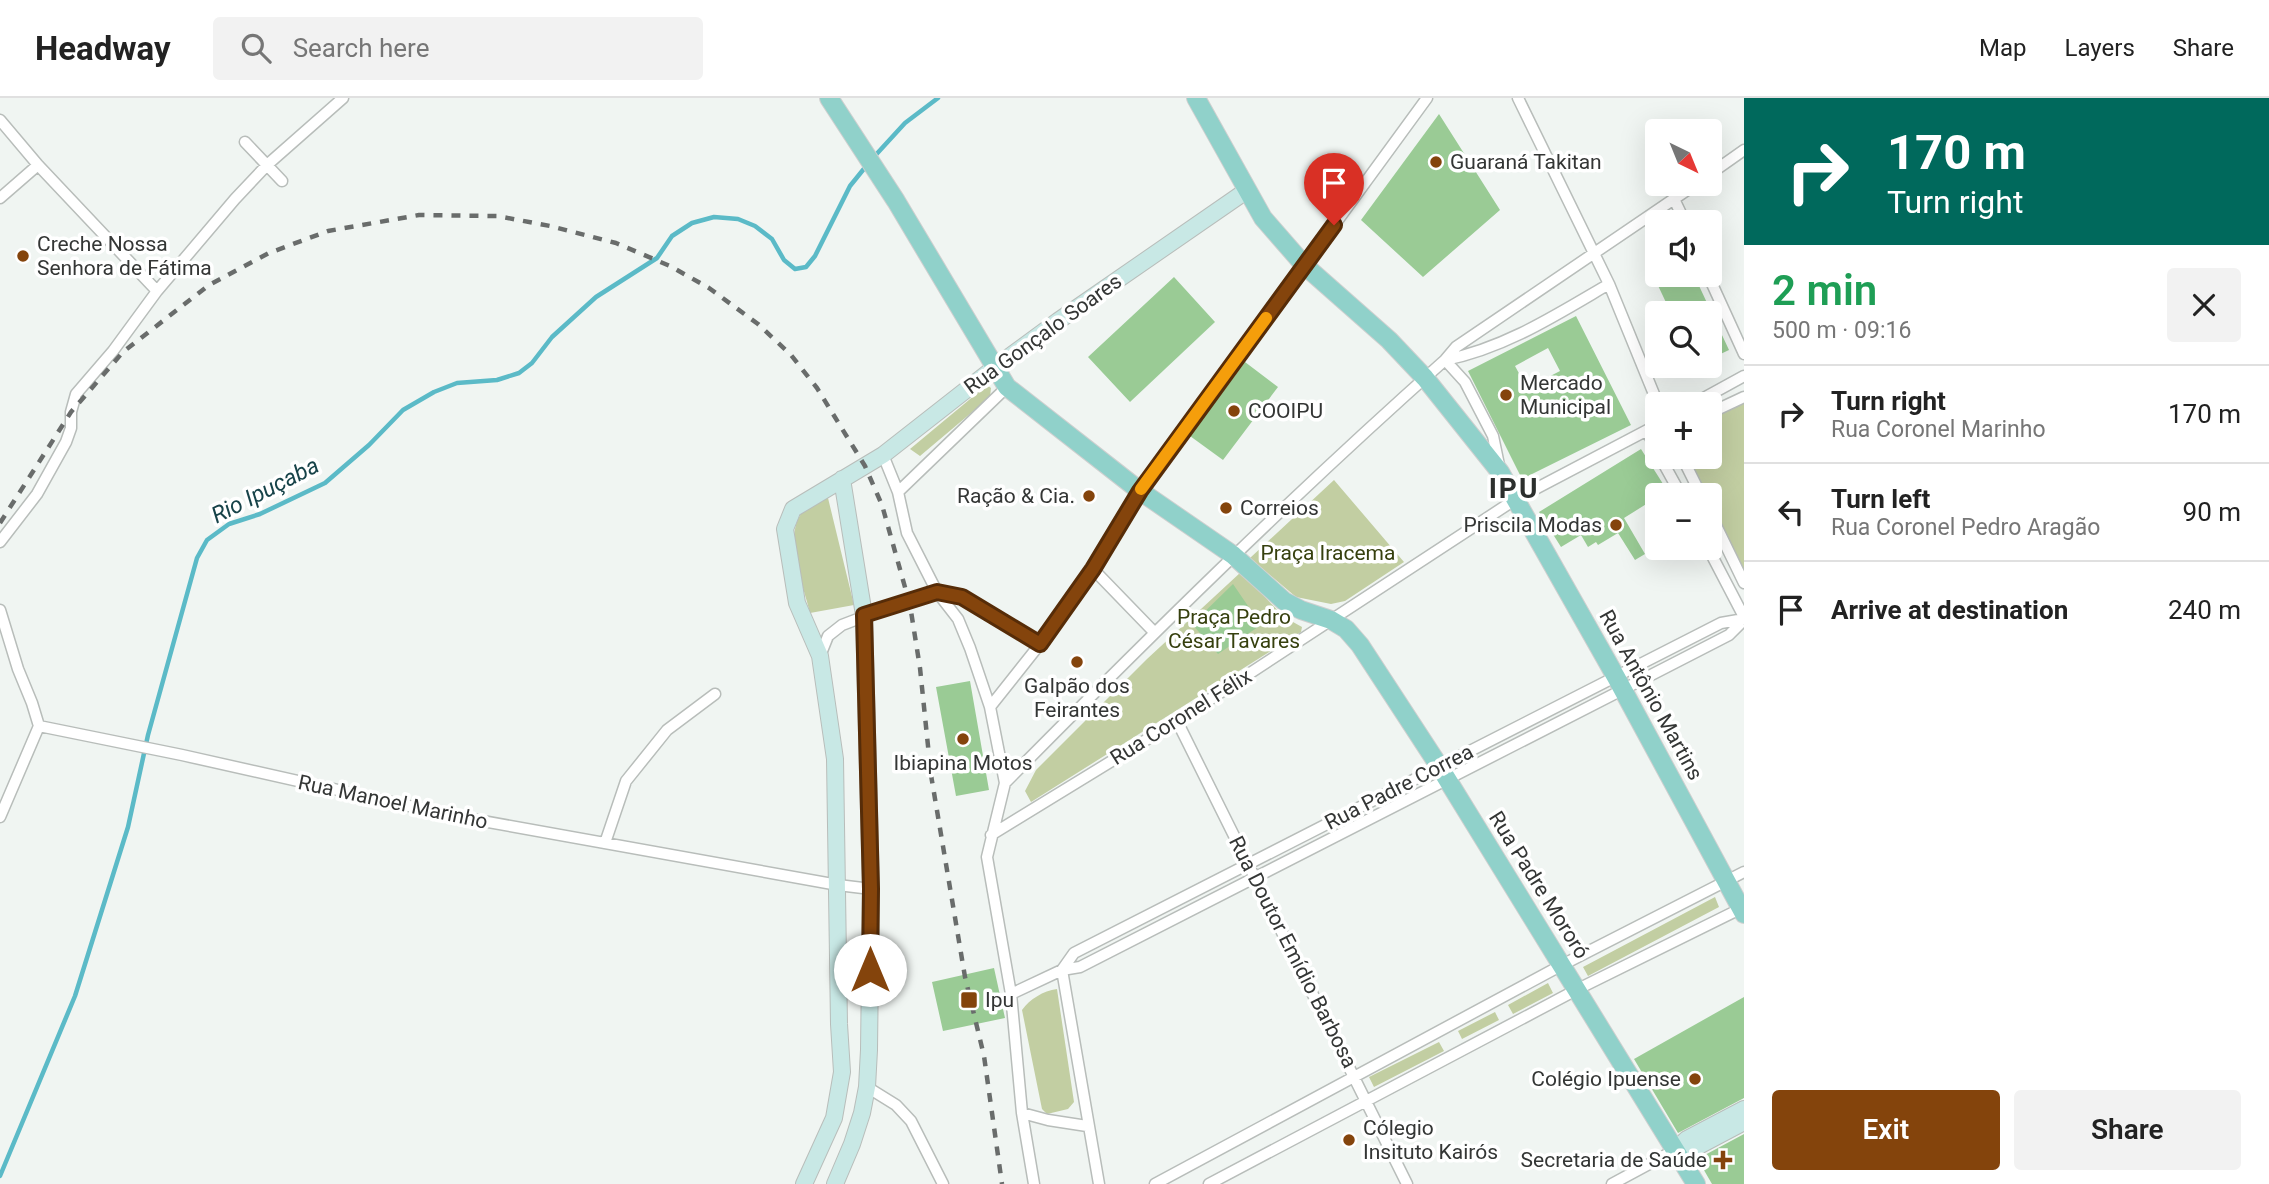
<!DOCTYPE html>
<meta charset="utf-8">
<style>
body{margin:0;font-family:Roboto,sans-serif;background:#f2f2f2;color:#222;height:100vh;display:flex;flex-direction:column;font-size:26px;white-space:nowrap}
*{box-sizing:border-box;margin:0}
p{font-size:23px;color:#767676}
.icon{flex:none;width:38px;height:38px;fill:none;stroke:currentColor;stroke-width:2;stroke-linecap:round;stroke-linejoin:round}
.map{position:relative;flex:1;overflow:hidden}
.details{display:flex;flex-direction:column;background:#fff;width:525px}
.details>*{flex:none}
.hud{background:#00695c;color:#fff;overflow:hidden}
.needle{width:46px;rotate:137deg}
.fabs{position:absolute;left:1645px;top:21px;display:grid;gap:14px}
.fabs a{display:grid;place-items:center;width:77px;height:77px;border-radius:7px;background:#fff;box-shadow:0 7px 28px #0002;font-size:35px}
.pin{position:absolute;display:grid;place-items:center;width:60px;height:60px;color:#fff;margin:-72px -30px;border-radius:50% 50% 50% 0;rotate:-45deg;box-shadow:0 0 7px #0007}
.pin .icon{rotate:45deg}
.me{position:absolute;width:77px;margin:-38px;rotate:0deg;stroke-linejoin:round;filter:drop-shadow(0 0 5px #0008)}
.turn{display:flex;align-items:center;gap:24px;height:147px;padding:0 28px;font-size:32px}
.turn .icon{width:91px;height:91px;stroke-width:2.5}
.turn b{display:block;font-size:49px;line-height:60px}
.round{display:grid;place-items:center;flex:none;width:74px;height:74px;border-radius:7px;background:#f2f2f2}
.headline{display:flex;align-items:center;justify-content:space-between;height:119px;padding:0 28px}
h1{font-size:42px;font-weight:600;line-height:52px;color:#1e9e55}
.primary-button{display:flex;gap:14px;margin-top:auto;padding:14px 28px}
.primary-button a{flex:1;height:80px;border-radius:7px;background:#84440c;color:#fff;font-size:28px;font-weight:600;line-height:80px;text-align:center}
.primary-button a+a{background:#f2f2f2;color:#222}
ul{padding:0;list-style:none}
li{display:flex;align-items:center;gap:21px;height:98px;padding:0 28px;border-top:2px solid #e0e0e0}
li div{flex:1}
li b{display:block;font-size:26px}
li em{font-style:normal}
header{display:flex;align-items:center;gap:42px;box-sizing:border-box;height:98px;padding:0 35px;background:#fff;border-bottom:2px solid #e0e0e0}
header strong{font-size:33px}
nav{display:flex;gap:38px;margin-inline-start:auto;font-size:24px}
.search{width:490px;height:63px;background:#f2f2f2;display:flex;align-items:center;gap:18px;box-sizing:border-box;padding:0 24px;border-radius:7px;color:#767676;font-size:26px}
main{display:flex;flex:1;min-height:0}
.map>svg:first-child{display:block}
.park{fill:#c2cea2}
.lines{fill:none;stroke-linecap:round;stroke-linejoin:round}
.stream{stroke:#5bbac7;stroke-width:4.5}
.building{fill:#9acb95;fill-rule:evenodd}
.street-casing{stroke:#b8bdba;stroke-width:13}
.secondary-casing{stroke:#b8bdba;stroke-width:18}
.primary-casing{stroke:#cecfcf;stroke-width:20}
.street{stroke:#fff;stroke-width:10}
.secondary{stroke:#c8e8e5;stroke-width:16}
.primary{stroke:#90d1ca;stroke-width:18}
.rail{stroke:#696c6b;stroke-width:4.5;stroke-dasharray:9 9;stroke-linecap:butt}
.route-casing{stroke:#562c08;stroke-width:18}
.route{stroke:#84440c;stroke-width:12}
.slow{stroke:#f59e0b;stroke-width:12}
.poi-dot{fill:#84440c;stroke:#fff;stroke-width:2.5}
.labels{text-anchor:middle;stroke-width:7;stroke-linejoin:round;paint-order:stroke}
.poi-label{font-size:21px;fill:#343635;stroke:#fff;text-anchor:start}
.street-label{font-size:21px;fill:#343635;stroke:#fff}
.park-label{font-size:21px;fill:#36400e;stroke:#fff}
.water-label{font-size:23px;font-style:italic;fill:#174349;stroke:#fff}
.district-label{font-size:28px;font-weight:bold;letter-spacing:2px;fill:#2c2f2d;stroke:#fff}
</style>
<header>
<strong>Headway</strong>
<div class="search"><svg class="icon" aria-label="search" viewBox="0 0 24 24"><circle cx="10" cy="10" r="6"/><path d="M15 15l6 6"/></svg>Search here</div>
<nav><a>Map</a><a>Layers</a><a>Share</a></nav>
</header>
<main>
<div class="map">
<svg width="1744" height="1086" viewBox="0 0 1744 1086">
<rect width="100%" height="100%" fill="#f0f5f2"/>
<path class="park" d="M 987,287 L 991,290 L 990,299 L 920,358 L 910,351 Z
M 1744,302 L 1744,472 L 1710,406 L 1710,397 L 1705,397 L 1686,359 L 1710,359 L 1710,319 Z
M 1334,382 L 1404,464 L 1345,503 L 1331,506 L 1296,499 L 1250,460 Z
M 828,400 L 854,507 L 810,515 C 801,477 771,412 828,400 Z
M 1241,474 L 1284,519 L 1302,529 L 1301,534 L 1031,704 L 1025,693 L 1036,672 L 1147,561 Z
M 1715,799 L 1719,809 L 1588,878 L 1583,869 Z
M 1548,885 L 1553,895 L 1513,916 L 1508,907 Z
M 1057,891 L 1074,1004 L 1068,1011 L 1047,1016 L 1042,1011 L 1022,912 C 1030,901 1043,893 1057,891 Z
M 1495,914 L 1499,922 L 1462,941 L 1458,933 Z
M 1439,944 L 1444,953 L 1374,989 L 1369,979 Z"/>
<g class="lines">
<path class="stream" d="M 872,61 L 905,25 L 938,0
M 0,1078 L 75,898 L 128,729 L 148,637 L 197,460 L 207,442 L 229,426 L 260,416 L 325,385 L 369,347 L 403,312 L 434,294 L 457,285 L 497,282 L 519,275 L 532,265 L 552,239 L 596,199 L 657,160 L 672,138 L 692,125 L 714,119 L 738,121 L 755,128 L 772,141 L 784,162 L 795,171 L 806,169 L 815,158 L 850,88 L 867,67"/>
</g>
<path class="building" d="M 1439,16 L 1500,112 L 1423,179 L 1361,122 Z
M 1653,177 L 1694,177 L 1729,252 L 1710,261 L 1710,215 L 1671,215 Z
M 1174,179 L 1215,224 L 1130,304 L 1088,259 Z
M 1576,218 L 1631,327 L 1522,381 L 1468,273 ZM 1548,250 L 1560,273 L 1527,290 L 1515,268 Z
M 1245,264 L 1278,289 L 1223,362 L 1190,338 Z
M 1641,351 L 1670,397 L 1657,397 L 1657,420 L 1648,405 L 1624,420 L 1645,456 L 1635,462 L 1618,435 L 1598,447 L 1596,444 L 1588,449 L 1581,437 L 1561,449 L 1539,414 Z
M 1233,486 L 1261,527 L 1218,556 L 1192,526 Z
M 970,583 L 989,692 L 956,698 L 936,589 Z
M 994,870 L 1005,920 L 943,933 L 932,884 Z
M 1744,899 L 1744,1000 L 1678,1035 L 1634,961 Z
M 1744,1036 L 1744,1086 L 1712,1086 L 1701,1067 L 1703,1058 Z"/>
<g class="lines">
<defs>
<path id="street" d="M 1518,0 L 1609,186 L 1658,306
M 0,22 L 38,67 L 157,193
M 245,44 L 282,83
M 1710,76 L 1744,52
M 0,100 L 38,67
M 1674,101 L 1685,124
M 1708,177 L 1744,256
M 1445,262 C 1505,250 1556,217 1609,186
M 1445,262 L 1465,284 L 1493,338 L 1499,367
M 1693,306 L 1744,278
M 1710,315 L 1744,299
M 1647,333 L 1657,353
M 883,357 L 898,394 L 907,435 L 937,494 L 958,521 L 970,550 L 990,609 L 1005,685 L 987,759 L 1011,896 L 1022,1015 L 1034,1086
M 1660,359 L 1681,397
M 1682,359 L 1701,397
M 898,394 L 1007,289
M 1710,415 L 1744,485
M 0,444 L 37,396 L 66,344 L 71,330 L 71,314 L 76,296 L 113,253 L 157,193 L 235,101 L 267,67 L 343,0
M 1708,450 L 1744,519
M 1093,471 L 1154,534
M 0,512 L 18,571 L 32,605 L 39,628
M 820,558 L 828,538 L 842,527 L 907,502 L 937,494 L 962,499 L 1040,546
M 990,609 L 1040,546 L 1093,471 L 1140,393 L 1427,0
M 1177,623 L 1407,1086
M 39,628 L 182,657 L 449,717 L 838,787 L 871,791
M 1005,685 C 1148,540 1293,397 1445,262 L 1456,249 L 1696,86
M 0,719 L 39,628
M 991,737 L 1177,623 L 1516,401 L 1657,327
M 605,745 L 626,683 L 667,632 L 715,596
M 1062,872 L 1074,855 L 1721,525 L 1744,521
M 1062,872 L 1099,1086
M 1011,896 L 1062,872 L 1080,869 L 1622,592 L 1729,537 L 1744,522
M 867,989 L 896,1007 L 911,1023 L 943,1086
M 1022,1015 L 1048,1022 L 1087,1028
M 1155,1086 L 1562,867 L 1744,774
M 1209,1086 L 1578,891 L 1744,809
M 1612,1086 L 1675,1052"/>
<path id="secondary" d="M 1675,1052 L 1687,1041 L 1744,1011
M 1675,1052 L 1693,1051 L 1744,1024
M 804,1086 L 834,1020 L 842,974 L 839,926 L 835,661 L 820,558 L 797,505 L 785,431 L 793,411 L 883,357 L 994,270 L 1058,223 L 1246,93
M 835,1086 L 852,1046 L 862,1015 L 867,989 L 869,952 L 871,791 L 864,517 L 842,381"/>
<path id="primary" d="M 829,0 L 896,103 L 1007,289 L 1140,393 L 1233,457 L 1284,503 L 1301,512 L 1331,522 L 1346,531 L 1360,547 L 1439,668 L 1696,1086
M 1196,0 L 1263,120 L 1304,167 L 1389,242 L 1425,280 L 1500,374 L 1616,579 L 1744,816"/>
</defs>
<use href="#street" class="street-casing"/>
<use href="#secondary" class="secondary-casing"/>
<use href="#primary" class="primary-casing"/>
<use href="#street" class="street"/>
<use href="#secondary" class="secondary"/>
<use href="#primary" class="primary"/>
<path class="rail" d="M 0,425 L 71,314 L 123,254 L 209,187 L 269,155 L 328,133 L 419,117 L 497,118 L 550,128 L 616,145 L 670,168 L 709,190 L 758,226 L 791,257 L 817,290 L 865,368 L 882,407 L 910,507 L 920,570 L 931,677 L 965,879 L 984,958 L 1002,1086"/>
</g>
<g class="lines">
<defs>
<path id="route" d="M 870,872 L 871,791 L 864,517 L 937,494 L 962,499 L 1040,546 L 1093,471 L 1140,393 L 1334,127"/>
</defs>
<use href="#route" class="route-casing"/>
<use href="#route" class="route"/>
<path class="slow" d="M 1141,391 L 1266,220"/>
</g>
<g class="poi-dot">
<circle cx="1436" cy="64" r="7"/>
<circle cx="23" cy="158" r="7"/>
<circle cx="1506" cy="297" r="7"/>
<circle cx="1234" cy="313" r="7"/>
<circle cx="1089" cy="398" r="7"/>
<circle cx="1226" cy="410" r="7"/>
<circle cx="1616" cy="427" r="7"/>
<circle cx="1077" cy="564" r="7"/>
<circle cx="963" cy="641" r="7"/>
<rect x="960" y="893" width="18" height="18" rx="3.5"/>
<circle cx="1695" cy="981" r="7"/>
<circle cx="1349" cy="1042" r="7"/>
<path d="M1719.5 1051.5h7v7h7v7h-7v7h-7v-7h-7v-7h7z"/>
</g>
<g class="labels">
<g class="poi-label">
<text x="1450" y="71">Guaraná Takitan</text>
<text x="37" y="153">Creche Nossa<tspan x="37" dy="24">Senhora de Fátima</tspan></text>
<text x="1520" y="292">Mercado<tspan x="1520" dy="24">Municipal</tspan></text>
<text x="1248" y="320">COOIPU</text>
<text x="1075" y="405" text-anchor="end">Ração &amp; Cia.</text>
<text x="1240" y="417">Correios</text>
<text x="1602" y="434" text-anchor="end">Priscila Modas</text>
<text x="1077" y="595" text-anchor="middle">Galpão dos<tspan x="1077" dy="24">Feirantes</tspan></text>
<text x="963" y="672" text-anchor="middle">Ibiapina Motos</text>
<text x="985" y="909">Ipu</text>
<text x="1681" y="988" text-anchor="end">Colégio Ipuense</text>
<text x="1363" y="1037">Cólegio<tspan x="1363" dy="24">Insituto Kairós</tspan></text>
<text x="1707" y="1069" text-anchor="end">Secretaria de Saúde</text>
</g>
<g class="street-label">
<text transform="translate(1043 236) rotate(-36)" y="7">Rua Gonçalo Soares</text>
<text transform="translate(1651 597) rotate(61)" y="7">Rua Antônio Martins</text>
<text transform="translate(1181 619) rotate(-32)" y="7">Rua Coronel Félix</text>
<text transform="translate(1399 689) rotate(-27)" y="7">Rua Padre Correa</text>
<text transform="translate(393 704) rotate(12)" y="7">Rua Manoel Marinho</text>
<text transform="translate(1539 787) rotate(58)" y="7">Rua Padre Mororó</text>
<text transform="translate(1293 854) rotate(63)" y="7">Rua Doutor Emídio Barbosa</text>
</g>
<g class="park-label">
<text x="1328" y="462">Praça Iracema</text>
<text x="1234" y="526">Praça Pedro<tspan x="1234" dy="24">César Tavares</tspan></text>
</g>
<g class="water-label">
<text transform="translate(265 392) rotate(-27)" y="8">Rio Ipuçaba</text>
</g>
<g class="district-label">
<text x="1514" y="400">IPU</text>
</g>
</g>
</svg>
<div class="fabs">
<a><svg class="needle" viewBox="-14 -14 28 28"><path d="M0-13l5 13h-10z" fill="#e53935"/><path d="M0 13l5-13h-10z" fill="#767676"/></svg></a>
<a><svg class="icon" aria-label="sound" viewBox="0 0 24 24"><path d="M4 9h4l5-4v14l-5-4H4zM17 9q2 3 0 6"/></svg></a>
<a><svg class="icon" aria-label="search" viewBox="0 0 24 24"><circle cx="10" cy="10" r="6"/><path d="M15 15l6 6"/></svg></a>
<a>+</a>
<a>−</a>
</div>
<div class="pin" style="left:1334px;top:127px;background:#d93025"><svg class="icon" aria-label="arrive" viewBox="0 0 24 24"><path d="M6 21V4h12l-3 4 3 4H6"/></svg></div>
<svg class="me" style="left:870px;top:872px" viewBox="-20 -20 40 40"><circle r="19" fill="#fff"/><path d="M0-13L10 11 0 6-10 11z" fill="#84440c"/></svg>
</div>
<section class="details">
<div class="hud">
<div class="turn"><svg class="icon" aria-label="right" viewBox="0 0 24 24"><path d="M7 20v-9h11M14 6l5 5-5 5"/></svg><div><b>170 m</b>Turn right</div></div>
</div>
<div class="headline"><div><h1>2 min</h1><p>500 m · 09:16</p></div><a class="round"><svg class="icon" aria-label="close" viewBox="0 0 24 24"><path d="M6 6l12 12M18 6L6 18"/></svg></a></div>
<ul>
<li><svg class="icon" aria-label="right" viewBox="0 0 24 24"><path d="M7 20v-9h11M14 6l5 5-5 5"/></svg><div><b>Turn right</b><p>Rua Coronel Marinho</p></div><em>170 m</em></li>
<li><svg class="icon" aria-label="left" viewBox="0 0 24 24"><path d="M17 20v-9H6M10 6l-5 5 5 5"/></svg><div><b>Turn left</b><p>Rua Coronel Pedro Aragão</p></div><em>90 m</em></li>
<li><svg class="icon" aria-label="arrive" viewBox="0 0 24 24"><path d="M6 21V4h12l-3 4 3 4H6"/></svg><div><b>Arrive at destination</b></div><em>240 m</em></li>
</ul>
<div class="primary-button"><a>Exit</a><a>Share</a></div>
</section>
</main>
